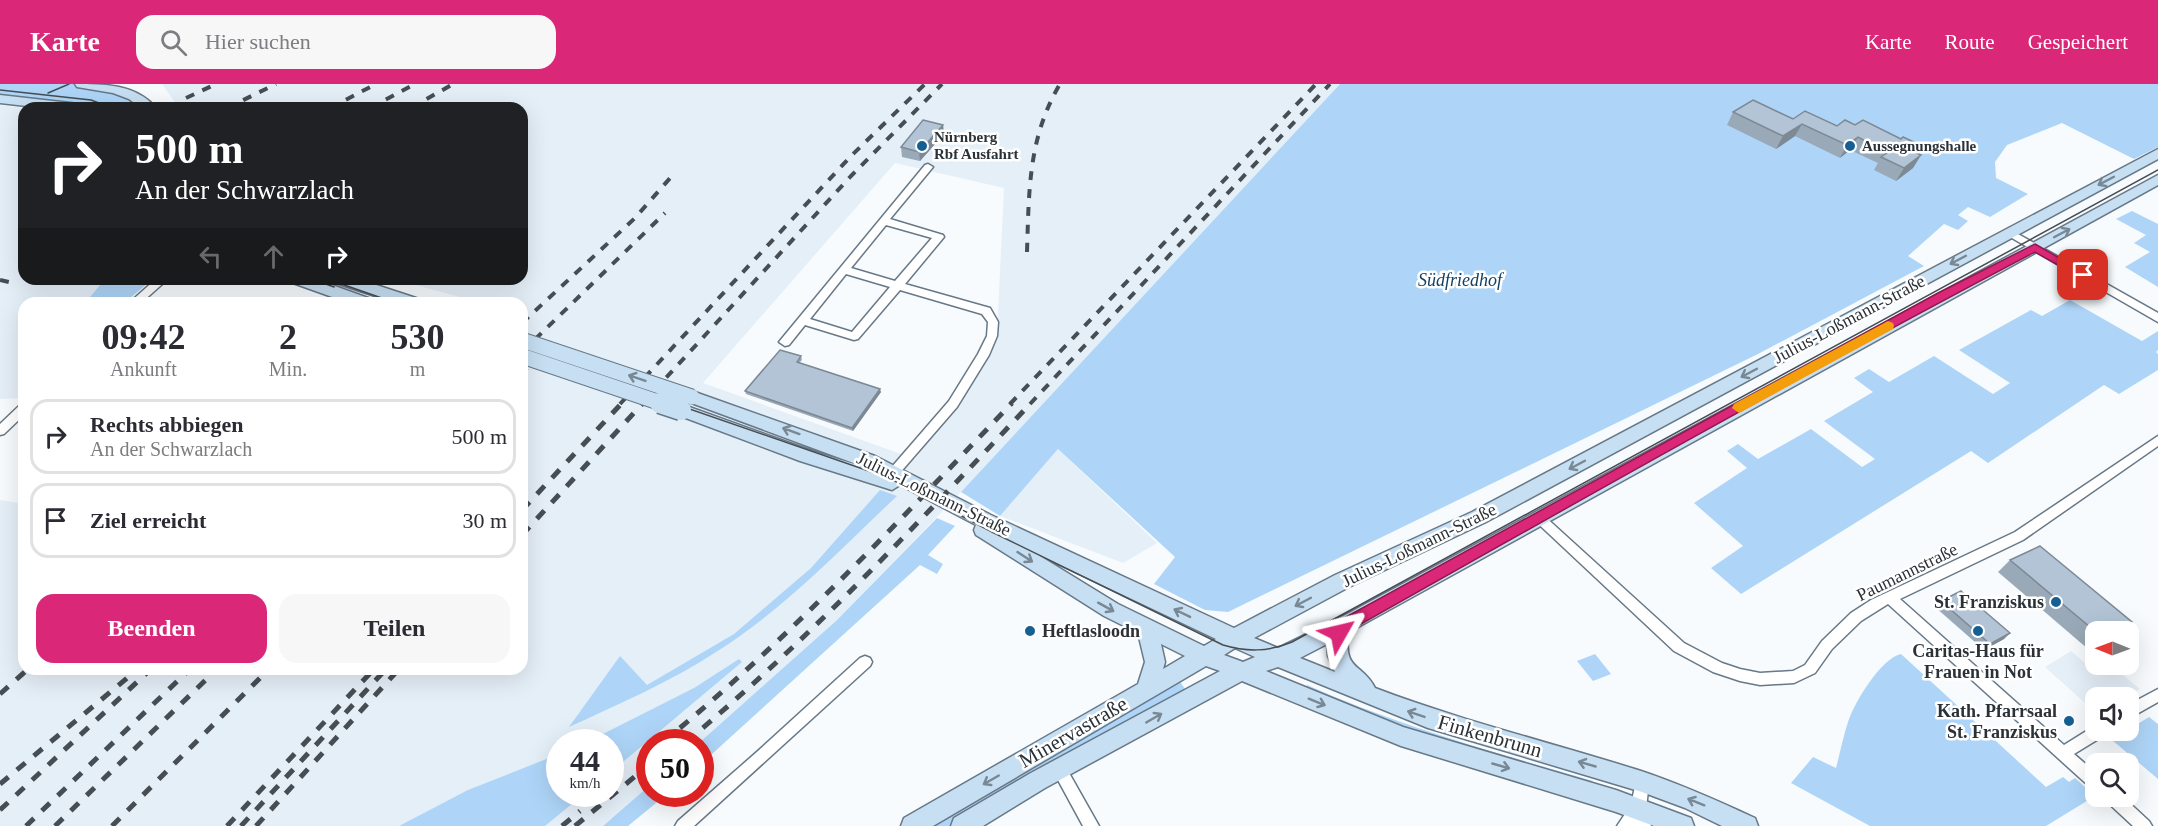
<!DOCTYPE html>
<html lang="de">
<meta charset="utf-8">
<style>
body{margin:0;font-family:Georgia,serif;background:#f7f7f7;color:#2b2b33;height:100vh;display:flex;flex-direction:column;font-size:22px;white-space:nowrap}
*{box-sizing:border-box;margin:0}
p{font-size:20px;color:#7c7c81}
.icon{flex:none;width:33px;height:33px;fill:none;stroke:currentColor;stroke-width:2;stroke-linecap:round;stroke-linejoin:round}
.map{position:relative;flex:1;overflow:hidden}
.side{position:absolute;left:18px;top:213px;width:510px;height:378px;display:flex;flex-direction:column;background:#fff;border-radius:18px;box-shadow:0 6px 24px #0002}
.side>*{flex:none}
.top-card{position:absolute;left:18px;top:18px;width:510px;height:183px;border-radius:18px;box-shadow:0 6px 24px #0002;background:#202124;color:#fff;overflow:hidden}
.needle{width:39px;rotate:271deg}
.buttons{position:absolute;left:2085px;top:537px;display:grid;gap:12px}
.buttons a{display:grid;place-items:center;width:54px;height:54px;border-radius:12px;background:#fff;box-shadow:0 6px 24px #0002;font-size:30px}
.speed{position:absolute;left:546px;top:645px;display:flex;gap:12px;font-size:30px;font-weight:700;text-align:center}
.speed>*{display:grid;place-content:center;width:78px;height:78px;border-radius:50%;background:#fff;box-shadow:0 6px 24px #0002;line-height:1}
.speed small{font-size:15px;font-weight:400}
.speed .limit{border:9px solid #d22;background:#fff;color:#111}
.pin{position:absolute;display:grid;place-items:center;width:51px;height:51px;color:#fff;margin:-26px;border-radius:12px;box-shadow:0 3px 9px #0006}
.me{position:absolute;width:66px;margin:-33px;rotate:53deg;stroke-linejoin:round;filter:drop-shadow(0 0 4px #0008)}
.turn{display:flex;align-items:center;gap:21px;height:126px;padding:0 18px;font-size:27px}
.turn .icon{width:78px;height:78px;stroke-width:2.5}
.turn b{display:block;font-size:42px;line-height:51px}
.lanes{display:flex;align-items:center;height:57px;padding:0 18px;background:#0003;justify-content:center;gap:30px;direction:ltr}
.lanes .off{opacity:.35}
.eta{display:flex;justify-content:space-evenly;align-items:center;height:102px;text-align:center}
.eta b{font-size:36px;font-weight:600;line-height:42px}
.cta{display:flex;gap:12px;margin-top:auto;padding:12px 18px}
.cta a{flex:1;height:69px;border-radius:18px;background:#db2777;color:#fff;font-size:24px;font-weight:600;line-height:69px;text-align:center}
.cta a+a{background:#f7f7f7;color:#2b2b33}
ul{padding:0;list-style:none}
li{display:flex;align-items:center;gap:18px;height:75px;margin:0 12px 9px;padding:0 6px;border:3px solid #e1e1e2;border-radius:18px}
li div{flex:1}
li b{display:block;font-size:22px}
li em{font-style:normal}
header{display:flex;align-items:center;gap:36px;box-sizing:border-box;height:84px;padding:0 30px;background:#db2777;color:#fff}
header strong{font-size:28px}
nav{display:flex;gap:33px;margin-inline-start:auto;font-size:21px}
.search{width:420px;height:54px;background:#f7f7f7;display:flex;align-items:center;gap:15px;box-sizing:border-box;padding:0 21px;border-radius:18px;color:#7c7c81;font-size:22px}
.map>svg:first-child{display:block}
.built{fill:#e5eff8;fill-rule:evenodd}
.green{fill:#aed5f8}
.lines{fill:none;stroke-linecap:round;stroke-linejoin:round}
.street-casing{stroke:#677887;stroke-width:3}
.secondary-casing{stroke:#677887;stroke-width:3}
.street{fill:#fff;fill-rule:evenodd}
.secondary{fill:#c7dff2;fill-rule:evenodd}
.tram{stroke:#464d53;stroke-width:1.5}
.rail-far1{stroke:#464d53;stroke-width:4;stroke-dasharray:9 9;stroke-linecap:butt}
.rail{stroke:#464d53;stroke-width:5;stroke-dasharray:11 11;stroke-linecap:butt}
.secondary-bridge-far1-casing{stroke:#677887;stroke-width:17;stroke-linecap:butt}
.secondary-bridge-casing{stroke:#677887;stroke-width:23;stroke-linecap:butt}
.secondary-bridge-far1{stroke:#c7dff2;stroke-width:15}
.secondary-bridge{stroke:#c7dff2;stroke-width:20}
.wall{fill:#99a9b7}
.shaded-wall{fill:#7d8995}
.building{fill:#b2c4d5;stroke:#7d8995;stroke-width:1.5}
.oneway{stroke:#788894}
.route{fill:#db2777;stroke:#8e194d;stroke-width:1.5}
.slow{fill:#f59e0b}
.poi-dot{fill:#165f93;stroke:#fff;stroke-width:2}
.labels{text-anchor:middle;stroke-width:5;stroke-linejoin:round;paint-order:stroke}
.far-poi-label{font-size:15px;font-weight:bold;fill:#2a3137;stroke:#fff;text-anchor:start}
.park-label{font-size:18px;font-style:italic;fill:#134164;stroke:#fff}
.street-label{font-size:18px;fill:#2a3137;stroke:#fff}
.poi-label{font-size:18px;font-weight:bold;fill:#2a3137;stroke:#fff;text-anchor:end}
.near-street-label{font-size:21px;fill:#2a3137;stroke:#fff}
</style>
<header>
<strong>Karte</strong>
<div class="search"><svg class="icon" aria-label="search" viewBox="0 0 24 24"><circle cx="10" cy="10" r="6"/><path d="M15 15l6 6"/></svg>Hier suchen</div>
<nav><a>Karte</a><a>Route</a><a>Gespeichert</a></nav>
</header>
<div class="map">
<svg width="2158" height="742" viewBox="0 0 2158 742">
<rect width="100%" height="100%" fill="#f7fbfe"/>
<path class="built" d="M 162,0 L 1340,0 L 961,408 L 836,537 L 700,658 L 650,658 L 649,702 L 603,742 L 0,742 L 0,416 L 24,420 L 24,585 L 522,585 L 522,219 L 463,219 L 467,215 L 394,195 L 522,195 L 522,24 L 179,24 ZM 895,79 L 1004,104 L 997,251 L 971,301 L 915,375 L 703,299 ZM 560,658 L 610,658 L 610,710 L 560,710 Z
M 0,21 L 24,24 L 24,195 L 105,195 L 91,212 L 108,215 L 104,219 L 24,219 L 24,314 L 0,315 Z
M 1058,365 L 1157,459 L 1123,479 L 1000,432 Z
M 2071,567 L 2086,580 L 2095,576 L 2096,580 L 2111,581 L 2140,605 L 2125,613 L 2096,614 L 2095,628 L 2045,583 Z"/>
<path class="green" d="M 0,0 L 81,0 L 79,1 L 129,12 L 144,24 L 94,24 L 0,13 Z
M 1340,0 L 2158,0 L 2158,63 L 2134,75 L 2062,39 L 2007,61 L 1995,78 L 1996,94 L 2028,110 L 1990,133 L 1968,123 L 1958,131 L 1968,137 L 1958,146 L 1944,140 L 1908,172 L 1924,182 L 1758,270 L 1228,528 L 1205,526 L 1154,500 L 1175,473 L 1058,365 L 1000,432 L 961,408 Z
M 2132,127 L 2158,140 L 2158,203 L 2125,183 L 2150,168 L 2134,159 L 2146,151 L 2116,135 Z
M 105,195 L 153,195 L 124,219 L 104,219 L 107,215 L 90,213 Z
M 2070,216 L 2142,257 L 2158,247 L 2158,266 L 2156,268 L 2158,270 L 2158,286 L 2119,310 L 2104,301 L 1988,379 L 1971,367 L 1741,510 L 1711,484 L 1743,462 L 1694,419 L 1747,384 L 1727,367 L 1738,360 L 1758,375 L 1811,345 L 1862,383 L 1875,375 L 1824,337 L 1873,308 L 1854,294 L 1869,285 L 1889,298 L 1934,272 L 1993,310 L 2010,299 L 1959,266 L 2031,226 L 2042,232 Z
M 880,406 L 897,412 C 841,465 782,527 716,568 C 670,598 619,620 569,643 L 620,572 L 647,601 L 734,550 L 811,484 Z
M 937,434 L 955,442 L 928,471 L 943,480 L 937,490 L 920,481 L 701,680 L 700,658 L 836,537 Z
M 1595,570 L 1611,590 L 1593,597 L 1577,577 Z
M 1901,570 L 2046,703 L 2063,693 L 2069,698 L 2075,694 L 2095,712 L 2046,742 L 1870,742 L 1791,699 L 1813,673 L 1836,684 C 1840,669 1843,653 1848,638 C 1854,619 1881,574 1901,570 Z
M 739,575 L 742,578 L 611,688 L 610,658 L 587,658 L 694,604 Z
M 1179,596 L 1185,605 L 1054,680 L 954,742 L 933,742 Z
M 1307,601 C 1399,642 1496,669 1593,697 L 1592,701 L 1409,647 L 1305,605 Z
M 2149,633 L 2158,640 L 2158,695 L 2112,656 Z
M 559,670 L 560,710 L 584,710 L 545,742 L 399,742 L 468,706 Z
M 649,702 L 650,710 L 667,710 L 628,742 L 603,742 Z"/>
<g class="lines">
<defs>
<path id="street" d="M 928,80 L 933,83 L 890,135 L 943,151 L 944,153 L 905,200 L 990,224 L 998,238 L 997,252 L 989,271 L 957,323 L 892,398 L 884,398 L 882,395 L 884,392 L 949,317 L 978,270 L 987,252 L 988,238 L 982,230 L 900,206 L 858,255 L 854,256 L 805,241 L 789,261 L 785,262 L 779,258 L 925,81 ZM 886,141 L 932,154 L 895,197 L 851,184 ZM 846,190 L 890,203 L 852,248 L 810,235 Z
M 2009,145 L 2158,229 L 2158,238 L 2005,150 L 2004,148 Z
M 156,195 L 168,195 L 141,219 L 129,219 Z
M 24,320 L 24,331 L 4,350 L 0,351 L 0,340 L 20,321 Z
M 2158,352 L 2158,362 L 2023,456 L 1900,515 L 2064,661 L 2096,641 L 2096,646 L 2107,646 L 2105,651 L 2074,670 L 2096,689 L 2096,706 L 2091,704 L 1888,520 L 1861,537 L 1832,565 L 1815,589 L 1794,599 L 1760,601 L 1740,597 L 1713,588 L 1674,567 L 1532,434 L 1534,430 L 1542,430 L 1684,559 L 1722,579 L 1740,585 L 1760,589 L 1793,587 L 1805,581 L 1822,557 L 1851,529 L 1871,516 L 2015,448 Z
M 865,572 L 870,574 L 872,578 L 870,582 L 694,742 L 675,742 L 678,737 L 758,667 L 860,574 Z
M 2158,605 L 2158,618 L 2128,635 L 2128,621 Z
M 1059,678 L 1064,680 L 1099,742 L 1083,742 L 1052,685 L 1054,680 Z
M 1642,691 L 1647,693 L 1649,698 L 1646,724 L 1651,742 L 1617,742 L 1631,721 L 1637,693 Z
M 2104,712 L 2122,712 L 2149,737 L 2152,742 L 2133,742 L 2106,717 Z"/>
<path id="secondary" d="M 75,0 C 104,0 136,0 156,24 L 141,24 L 129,15 L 113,9 L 77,3 Z
M 0,11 L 79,20 L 86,24 L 44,24 L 0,19 Z
M 2158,65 L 2158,75 L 1486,438 L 1349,503 L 1254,554 L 1278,564 L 1349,529 L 2158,91 L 2158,101 L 1349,548 C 1342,587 1363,579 1375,604 C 1462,637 1553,659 1641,687 C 1680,700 1718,717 1755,734 L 1758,742 L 1722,742 L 1685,724 L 1642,708 L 1428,644 L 1278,583 L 1266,587 L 1403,643 L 1616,706 L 1691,734 L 1694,742 L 1654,742 L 1616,728 L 1401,662 L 1242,597 L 1045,704 L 983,742 L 951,742 L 954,734 L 1029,690 L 1220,587 L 1206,582 L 933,742 L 901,742 L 904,734 L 1138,600 L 1145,578 L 1138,549 L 1104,532 L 976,451 L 974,446 L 976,441 L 900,401 L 892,406 L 800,377 L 675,330 L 672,326 L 675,322 L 681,320 L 812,367 L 867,384 L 686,317 L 683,313 L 686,309 L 692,307 L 875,372 L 991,431 L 1234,544 L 1335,491 L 1472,428 ZM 1035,469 L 1216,555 L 1204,562 L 1118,520 ZM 1161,560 L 1185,572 L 1163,585 L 1165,578 ZM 1327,560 L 1328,572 L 1335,588 L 1300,574 ZM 1235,564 L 1255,573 L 1243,578 L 1224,571 Z
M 291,195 L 315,195 L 371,215 L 373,219 L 349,219 L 293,199 Z
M 334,195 L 358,195 L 419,215 L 421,219 L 396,219 L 336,199 Z"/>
</defs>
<use href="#street" class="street-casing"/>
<use href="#secondary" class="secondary-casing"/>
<use href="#street" class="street"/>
<use href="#secondary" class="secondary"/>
<path class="tram" d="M 0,6 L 91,16 L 112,24
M 48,9 L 69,0
M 312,195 L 334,203
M 327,195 L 396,219
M 522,267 L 889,394 L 994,449 L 1223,561 C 1247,568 1268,568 1292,558 L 2158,86"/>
<path class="rail-far1" d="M 186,14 L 216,0
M 227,24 L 276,0
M 330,24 L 376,0
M 370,24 L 415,0
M 411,24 L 453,0
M 1027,168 C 1029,107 1028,54 1060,0
M 0,196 L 13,199
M 522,239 L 635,134 L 671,93
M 522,268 L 665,129
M 522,289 L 527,284
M 620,320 L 852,71 L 925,0
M 642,320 L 851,92 L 942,0
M 1010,320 L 1316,0
M 1030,320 L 1330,0"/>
<path class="rail" d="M 522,426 L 622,319
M 522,451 L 643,319
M 0,610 L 28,585
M 663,658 C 789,555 900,436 1012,319
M 686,658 C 811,554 920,437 1031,319
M 0,700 L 138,585
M 0,726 L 151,585
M 26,742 L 190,585
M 55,742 L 217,585
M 112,742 L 269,585
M 227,742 L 374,585
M 241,742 L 386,585
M 256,742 L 399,585
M 562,742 L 580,727
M 575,742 L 650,680"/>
<defs>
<path id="secondary-bridge-far1" d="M 522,256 L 692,313
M 522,272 L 664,320"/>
<path id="secondary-bridge" d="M 660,319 L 681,326"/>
</defs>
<use href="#secondary-bridge-far1" class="secondary-bridge-far1-casing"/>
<use href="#secondary-bridge" class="secondary-bridge-casing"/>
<use href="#secondary-bridge-far1" class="secondary-bridge-far1"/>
<use href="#secondary-bridge" class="secondary-bridge"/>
</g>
<path class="wall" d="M 1733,28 L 1793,35 L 1837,42 L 1913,68 L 1921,71 L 1913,84 L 1896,97 L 1874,86 L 1878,79 L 1850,66 L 1840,74 L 1795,52 L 1776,65 L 1727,41 Z
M 943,41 L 944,50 L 920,77 L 902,73 L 901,63 Z
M 801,272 L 802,276 L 799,279 L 881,308 L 853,347 L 746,310 L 745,307 Z
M 2010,476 L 2132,538 L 2121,548 L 2096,548 L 2096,561 L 2088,565 L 1998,488 Z
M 1941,517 L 2004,555 L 1984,566 L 1935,523 Z"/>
<path class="shaded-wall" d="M 1802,40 L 1795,52 L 1776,65 L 1783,52 Z
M 943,41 L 944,50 L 920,77 L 919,68 Z
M 1858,53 L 1850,66 L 1840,74 L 1847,61 Z
M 1921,71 L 1913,84 L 1896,97 L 1904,84 Z
M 880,305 L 881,308 L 853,347 L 852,344 Z
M 2132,538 L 2121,548 L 2114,548 Z
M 2010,549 L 2004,555 L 1984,566 L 1990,560 Z"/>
<path class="building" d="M 1753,16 L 1793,35 L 1805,27 L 1837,42 L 1845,36 L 1855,41 L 1863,36 L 1901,55 L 1903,53 L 1918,60 L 1910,66 L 1921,71 L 1904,84 L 1881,73 L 1888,68 L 1858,53 L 1847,61 L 1802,40 L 1783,52 L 1733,28 Z
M 923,36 L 943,41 L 919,68 L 901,63 Z
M 780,266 L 801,272 L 797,278 L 880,305 L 852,344 L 745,307 Z
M 2040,462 L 2132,538 L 2114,548 L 2096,548 L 2010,476 Z
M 1961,507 L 2010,549 L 1990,560 L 1941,517 Z"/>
<defs><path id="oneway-shaft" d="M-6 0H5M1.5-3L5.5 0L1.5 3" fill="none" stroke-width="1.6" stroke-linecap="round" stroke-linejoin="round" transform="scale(1.5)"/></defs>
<g class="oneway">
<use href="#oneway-shaft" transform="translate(2106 97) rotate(152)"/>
<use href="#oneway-shaft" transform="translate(2062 149) rotate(-28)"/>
<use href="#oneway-shaft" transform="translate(1958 176) rotate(152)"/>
<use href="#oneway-shaft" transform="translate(1749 289) rotate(152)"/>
<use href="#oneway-shaft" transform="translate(637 294) rotate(-161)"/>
<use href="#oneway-shaft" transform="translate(791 347) rotate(-160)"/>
<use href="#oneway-shaft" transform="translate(1577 381) rotate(152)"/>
<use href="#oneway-shaft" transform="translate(1025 473) rotate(33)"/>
<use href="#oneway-shaft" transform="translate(1303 518) rotate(152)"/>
<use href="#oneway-shaft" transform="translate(1106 523) rotate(29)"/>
<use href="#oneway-shaft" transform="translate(1182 529) rotate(-154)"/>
<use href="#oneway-shaft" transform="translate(1317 618) rotate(22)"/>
<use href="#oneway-shaft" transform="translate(1416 630) rotate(-161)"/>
<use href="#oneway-shaft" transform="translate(1154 634) rotate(-30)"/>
<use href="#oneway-shaft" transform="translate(1587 680) rotate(-164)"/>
<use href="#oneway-shaft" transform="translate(1501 682) rotate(16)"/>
<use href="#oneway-shaft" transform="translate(991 696) rotate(150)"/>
<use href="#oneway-shaft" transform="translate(1696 718) rotate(-158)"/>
</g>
<path class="route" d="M 2035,160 L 2089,191 L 2083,195 L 2079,193 L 2035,168 C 1803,290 1575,419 1347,548 L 1344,554 L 1339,556 L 1333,554 L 1331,549 L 1335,539 L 1938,209 Z"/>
<path class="slow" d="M 1888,237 L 1893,239 L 1894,242 L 1893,245 L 1743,327 L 1739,329 L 1732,324 L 1734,320 Z"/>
<g class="poi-dot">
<circle cx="922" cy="62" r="6"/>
<circle cx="1850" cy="62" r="6"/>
<circle cx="2056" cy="518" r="6"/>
<circle cx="1030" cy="547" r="6"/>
<circle cx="1978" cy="547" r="6"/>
<circle cx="2069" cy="637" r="6"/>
</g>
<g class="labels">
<g class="far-poi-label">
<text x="934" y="58">Nürnberg<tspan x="934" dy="17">Rbf Ausfahrt</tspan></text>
<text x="1862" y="67">Aussegnungshalle</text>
</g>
<g class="park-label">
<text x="1460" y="202">Südfriedhof</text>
</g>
<g class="street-label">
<text transform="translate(1849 235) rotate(-28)" y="6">Julius-Loßmann-Straße</text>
<text transform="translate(934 410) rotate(26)" y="6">Julius-Loßmann-Straße</text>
<text transform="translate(1419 461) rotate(-26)" y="6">Julius-Loßmann-Straße</text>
<text transform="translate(1907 488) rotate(-26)" y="6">Paumannstraße</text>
</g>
<g class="poi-label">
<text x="2044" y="524">St. Franziskus</text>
<text x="1042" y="553" text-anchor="start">Heftlasloodn</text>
<text x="1978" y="573" text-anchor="middle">Caritas-Haus für<tspan x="1978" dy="21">Frauen in Not</tspan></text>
<text x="2057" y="633">Kath. Pfarrsaal<tspan x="2057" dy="21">St. Franziskus</tspan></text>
</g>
<g class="near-street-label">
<text transform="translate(1073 648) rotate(-30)" y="7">Minervastraße</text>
<text transform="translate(1490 652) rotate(16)" y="7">Finkenbrunn</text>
</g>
</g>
</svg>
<div class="buttons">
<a><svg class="needle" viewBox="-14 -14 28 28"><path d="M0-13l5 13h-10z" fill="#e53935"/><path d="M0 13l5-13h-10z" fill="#7c7c81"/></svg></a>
<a><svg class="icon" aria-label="sound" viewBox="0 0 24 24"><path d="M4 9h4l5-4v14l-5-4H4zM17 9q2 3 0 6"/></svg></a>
<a><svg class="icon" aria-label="search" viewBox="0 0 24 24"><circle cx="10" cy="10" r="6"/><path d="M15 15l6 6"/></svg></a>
</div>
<div class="speed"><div>44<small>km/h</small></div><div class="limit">50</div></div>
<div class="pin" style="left:2083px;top:191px;background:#d93025"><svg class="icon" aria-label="arrive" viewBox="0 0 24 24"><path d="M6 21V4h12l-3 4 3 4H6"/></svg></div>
<svg class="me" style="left:1339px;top:549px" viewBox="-20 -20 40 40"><path d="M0-17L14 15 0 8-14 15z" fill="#db2777" stroke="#fff" stroke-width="4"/></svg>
<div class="top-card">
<div class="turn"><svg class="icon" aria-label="right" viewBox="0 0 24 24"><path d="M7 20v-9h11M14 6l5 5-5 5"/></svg><div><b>500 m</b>An der Schwarzlach</div></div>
<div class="lanes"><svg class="icon off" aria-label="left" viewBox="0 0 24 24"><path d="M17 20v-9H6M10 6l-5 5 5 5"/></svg><svg class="icon off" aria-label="ahead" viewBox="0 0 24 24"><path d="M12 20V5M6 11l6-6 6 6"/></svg><svg class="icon" aria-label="right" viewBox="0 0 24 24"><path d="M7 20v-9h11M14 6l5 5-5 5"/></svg></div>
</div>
<section class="side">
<div class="eta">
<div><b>09:42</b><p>Ankunft</p></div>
<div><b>2</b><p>Min.</p></div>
<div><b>530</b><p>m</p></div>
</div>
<ul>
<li><svg class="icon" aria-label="right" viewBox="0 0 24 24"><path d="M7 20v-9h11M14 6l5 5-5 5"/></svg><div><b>Rechts abbiegen</b><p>An der Schwarzlach</p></div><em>500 m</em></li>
<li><svg class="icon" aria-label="arrive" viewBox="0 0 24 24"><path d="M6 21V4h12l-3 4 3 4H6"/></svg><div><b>Ziel erreicht</b></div><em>30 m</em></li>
</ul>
<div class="cta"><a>Beenden</a><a>Teilen</a></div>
</section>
</div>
